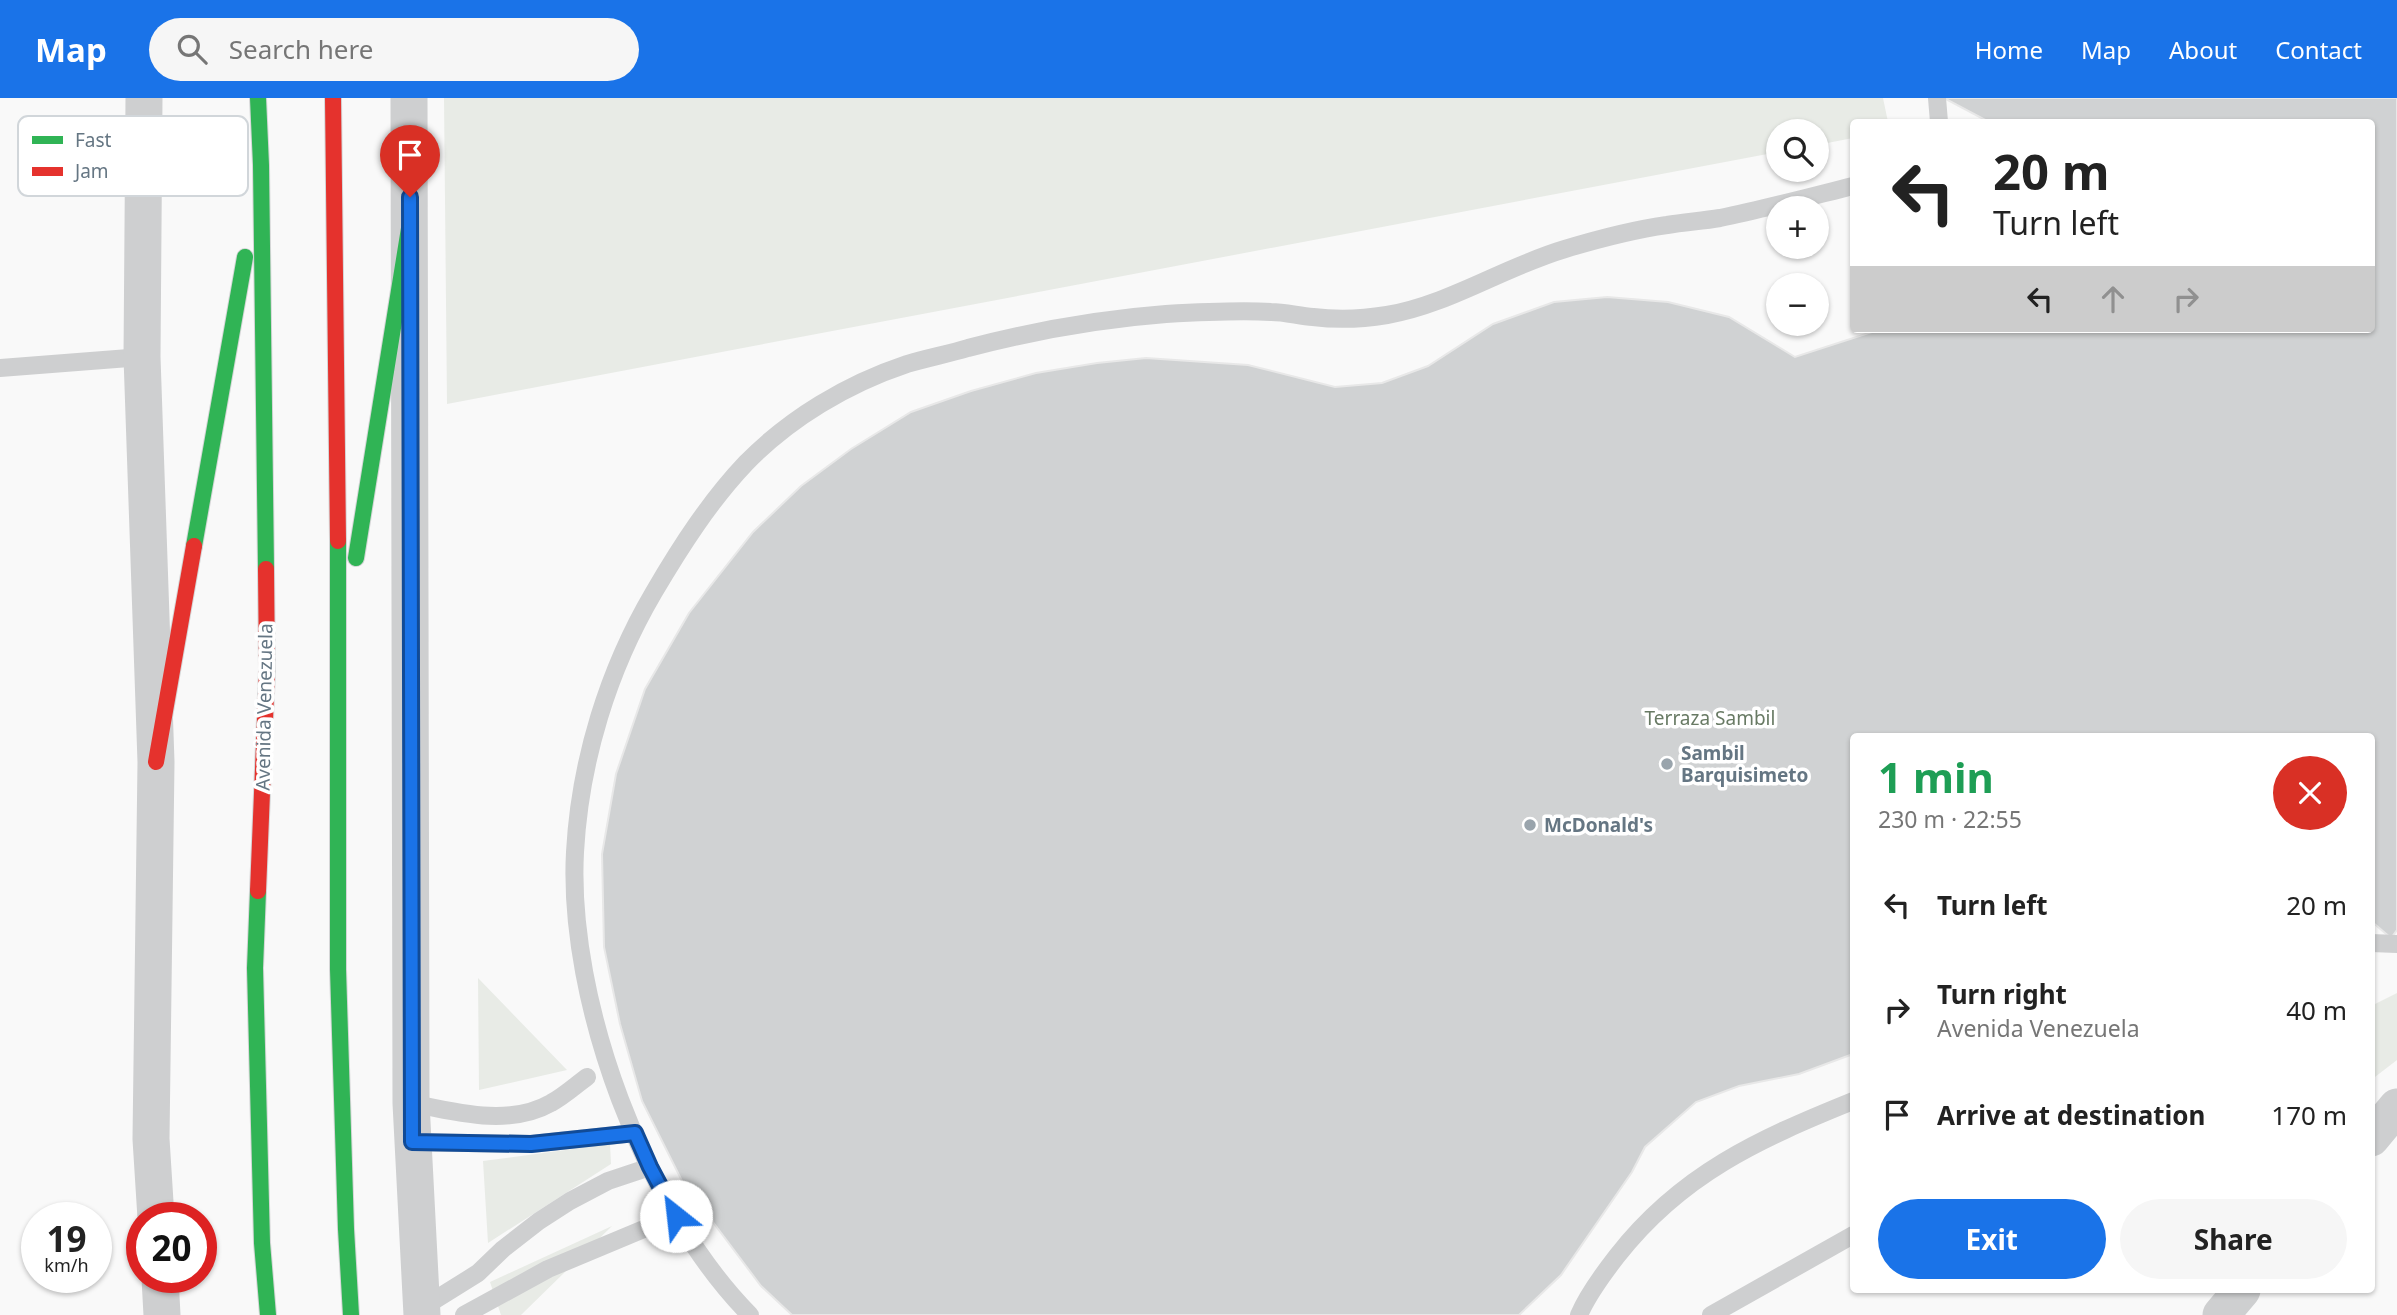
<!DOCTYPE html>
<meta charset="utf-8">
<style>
body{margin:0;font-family:"Noto Sans",sans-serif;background:#f6f6f6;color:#222;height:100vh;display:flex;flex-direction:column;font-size:26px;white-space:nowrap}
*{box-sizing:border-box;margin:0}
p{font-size:23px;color:#767676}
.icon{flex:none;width:38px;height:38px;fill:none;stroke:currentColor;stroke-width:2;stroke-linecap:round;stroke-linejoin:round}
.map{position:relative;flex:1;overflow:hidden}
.sheet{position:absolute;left:1850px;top:635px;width:525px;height:560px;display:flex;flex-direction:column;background:#fff;border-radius:7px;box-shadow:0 2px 5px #0004}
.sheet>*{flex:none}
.banner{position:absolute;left:1850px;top:21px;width:525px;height:214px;border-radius:7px;box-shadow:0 2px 5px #0004;background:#fff;color:#222;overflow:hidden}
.controls{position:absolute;left:1766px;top:21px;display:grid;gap:14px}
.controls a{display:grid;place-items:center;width:63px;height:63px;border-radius:50%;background:#fff;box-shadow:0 2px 5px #0004;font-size:35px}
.speed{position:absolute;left:21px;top:1104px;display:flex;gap:14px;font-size:35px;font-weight:700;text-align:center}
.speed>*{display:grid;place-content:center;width:91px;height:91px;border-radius:50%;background:#fff;box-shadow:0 2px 5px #0004;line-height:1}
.speed small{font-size:18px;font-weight:400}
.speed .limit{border:10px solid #d22;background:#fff;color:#111}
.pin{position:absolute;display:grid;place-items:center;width:60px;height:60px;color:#fff;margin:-72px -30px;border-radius:50% 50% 50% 0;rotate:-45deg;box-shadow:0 0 7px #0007}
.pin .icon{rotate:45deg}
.me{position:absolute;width:77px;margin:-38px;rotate:331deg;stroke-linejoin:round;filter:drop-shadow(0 0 5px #0008)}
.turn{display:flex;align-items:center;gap:24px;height:147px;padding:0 28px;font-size:32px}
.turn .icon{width:91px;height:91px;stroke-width:2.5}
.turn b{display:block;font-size:49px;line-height:60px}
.lanes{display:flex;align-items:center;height:66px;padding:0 28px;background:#0003;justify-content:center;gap:35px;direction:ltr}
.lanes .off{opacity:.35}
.round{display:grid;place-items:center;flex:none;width:74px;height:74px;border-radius:37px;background:#f6f6f6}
.summary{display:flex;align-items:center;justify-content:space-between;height:119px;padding:0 28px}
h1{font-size:42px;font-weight:700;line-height:52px;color:#1e9e55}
.cta{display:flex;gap:14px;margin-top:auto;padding:14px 28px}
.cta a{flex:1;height:80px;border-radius:42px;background:#1a73e8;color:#fff;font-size:28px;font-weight:700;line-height:80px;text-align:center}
.cta a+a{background:#f6f6f6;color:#222}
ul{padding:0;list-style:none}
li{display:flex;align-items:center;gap:21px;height:105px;padding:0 28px}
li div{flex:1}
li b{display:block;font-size:26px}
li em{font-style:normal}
header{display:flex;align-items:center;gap:42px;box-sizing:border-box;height:98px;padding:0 35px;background:#1a73e8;color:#fff}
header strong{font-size:33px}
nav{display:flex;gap:38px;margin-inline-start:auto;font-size:24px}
.search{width:490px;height:63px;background:#f6f6f6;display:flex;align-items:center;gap:18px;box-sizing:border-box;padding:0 24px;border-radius:38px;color:#767676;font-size:26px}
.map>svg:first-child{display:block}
.green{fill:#e8ebe6}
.building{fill:#d0d2d3;stroke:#e8e8e8;stroke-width:2}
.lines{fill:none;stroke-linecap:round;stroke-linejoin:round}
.fast-casing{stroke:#d5d6d7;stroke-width:18}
.jam-casing{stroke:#d5d6d7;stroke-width:18}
.lane{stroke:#cecfd0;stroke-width:18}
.street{stroke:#cecfd0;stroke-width:37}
.fast{stroke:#30b455;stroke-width:16}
.jam{stroke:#e5322d;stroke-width:16}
.route-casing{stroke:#114b97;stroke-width:18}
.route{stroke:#1a73e8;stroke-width:12}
.poi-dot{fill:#99a4ac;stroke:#fff;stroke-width:2.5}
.labels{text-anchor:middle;stroke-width:7;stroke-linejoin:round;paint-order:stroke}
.street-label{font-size:19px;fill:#657683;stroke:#fff}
.park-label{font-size:19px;fill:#687a64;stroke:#fff}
.poi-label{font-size:19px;font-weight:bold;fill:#657683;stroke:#fff;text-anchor:start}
.key{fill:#fff;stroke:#d1d6da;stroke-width:2}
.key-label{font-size:19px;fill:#657683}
</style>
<header>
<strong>Map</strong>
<div class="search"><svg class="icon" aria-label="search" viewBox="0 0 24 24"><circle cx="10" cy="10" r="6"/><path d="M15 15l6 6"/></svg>Search here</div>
<nav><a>Home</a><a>Map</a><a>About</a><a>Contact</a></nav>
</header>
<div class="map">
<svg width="2397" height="1217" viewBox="0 0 2397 1217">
<rect width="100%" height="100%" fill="#f9f9f9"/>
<path class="green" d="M 444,0 L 1883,0 L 1888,24 L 1853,24 L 1853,40 L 1817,47 L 1816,33 L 1778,33 L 1778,54 L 447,306 Z
M 478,880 L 567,972 L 479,992 Z
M 2397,895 L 2397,962 L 2371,982 L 2371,908 Z
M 610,1046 L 611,1066 L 488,1145 L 483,1063 Z
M 612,1128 L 521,1217 L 501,1217 L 490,1184 Z"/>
<path class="building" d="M 1944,0 L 2397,0 L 2397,832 L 2391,840 L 2371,823 L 2371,639 L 1853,639 L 1853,956 L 1799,976 L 1739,988 L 1696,1004 L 1645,1049 L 1632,1074 L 1561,1177 L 1519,1217 L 792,1217 L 761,1188 L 682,1083 L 642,1003 L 620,926 L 604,849 L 602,756 L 616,676 L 645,591 L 689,515 L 753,434 L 801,388 L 851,351 L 911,314 L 971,293 L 1036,275 L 1097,265 L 1146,260 L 1248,267 L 1335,289 L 1382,285 L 1428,268 L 1493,226 L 1554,204 L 1607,199 L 1668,204 L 1729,219 L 1795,259 L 1881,231 L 2371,231 L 2371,24 L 1989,24 Z"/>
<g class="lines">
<defs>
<path id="fast" d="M 258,0 L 261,67 L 266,471
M 338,443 L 338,871 L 346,1131 L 351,1217
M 194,448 L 245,159
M 356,460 L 410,124
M 258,793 L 255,870 L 262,1145 L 268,1217"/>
<path id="jam" d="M 333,0 L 338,443
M 156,664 L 194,448
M 258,793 L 267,572 L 266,471"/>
</defs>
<use href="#fast" class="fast-casing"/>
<use href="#jam" class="jam-casing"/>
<path class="lane" d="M 1937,0 L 1939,24
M 0,270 L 142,259
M 2371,845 L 2397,846
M 411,1005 C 455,1014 509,1029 551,1005 C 564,998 576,987 587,979
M 412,1044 L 531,1046 L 635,1035
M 422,1210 L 478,1175 L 503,1151 L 539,1123 L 570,1103 L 608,1083 L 650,1069
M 464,1217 L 548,1171 L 651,1128
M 750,1217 C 645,1111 567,903 575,754 C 580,663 608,572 654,494 C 681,448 710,403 746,365 C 790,320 847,286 907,266 C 927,260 948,256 968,250 C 1033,233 1099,221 1166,216 C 1201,214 1236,212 1271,214 C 1285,214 1299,218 1313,219 C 1337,222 1363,221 1387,217 C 1450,206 1504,169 1565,151 C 1598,141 1632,132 1667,127 C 1685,124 1702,123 1720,120 C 1764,111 1809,99 1853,88
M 1579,1217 C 1588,1196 1603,1176 1617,1158 C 1681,1076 1759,1041 1853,1003
M 1711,1217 L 1853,1137"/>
<path class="street" d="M 144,0 L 142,259 L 156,664 L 151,1041 L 156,1120
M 409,0 L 411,1005 L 422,1217
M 2371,1040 L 2397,1009
M 160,1180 L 162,1217
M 2221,1217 L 2242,1192"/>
<use href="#fast" class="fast"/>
<use href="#jam" class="jam"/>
</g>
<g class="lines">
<defs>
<path id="route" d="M 410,99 L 412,1044 L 531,1046 L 635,1035 L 650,1069 L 676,1118"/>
</defs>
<use href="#route" class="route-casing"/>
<use href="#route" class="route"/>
</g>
<g class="poi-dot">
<circle cx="1667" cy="666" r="7"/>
<circle cx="1530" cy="727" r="7"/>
</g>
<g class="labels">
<g class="street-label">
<text transform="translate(264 609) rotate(-89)" y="7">Avenida Venezuela</text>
</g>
<g class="park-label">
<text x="1710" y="627">Terraza Sambil</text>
</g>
<g class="poi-label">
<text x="1681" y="662">Sambil<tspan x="1681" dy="22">Barquisimeto</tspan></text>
<text x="1544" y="734">McDonald's</text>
</g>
</g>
<rect x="18" y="18" width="230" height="80" rx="10" class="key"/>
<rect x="32" y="38" width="31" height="8" fill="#30b455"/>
<rect x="32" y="69" width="31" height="9" fill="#e5322d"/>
<g class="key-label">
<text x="75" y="49">Fast</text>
<text x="75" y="80">Jam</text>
</g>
</svg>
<div class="controls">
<a><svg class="icon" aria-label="search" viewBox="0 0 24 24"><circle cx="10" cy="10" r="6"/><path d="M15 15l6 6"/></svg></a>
<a>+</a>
<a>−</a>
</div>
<div class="speed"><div>19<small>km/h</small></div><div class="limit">20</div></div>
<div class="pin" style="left:410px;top:99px;background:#d93025"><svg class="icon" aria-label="arrive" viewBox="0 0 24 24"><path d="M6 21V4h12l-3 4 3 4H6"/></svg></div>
<svg class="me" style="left:676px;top:1118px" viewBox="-20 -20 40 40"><circle r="19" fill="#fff"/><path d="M0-13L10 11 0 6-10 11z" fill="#1a73e8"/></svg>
<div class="banner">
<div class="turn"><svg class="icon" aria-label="left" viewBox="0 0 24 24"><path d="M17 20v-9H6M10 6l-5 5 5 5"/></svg><div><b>20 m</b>Turn left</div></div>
<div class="lanes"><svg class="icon" aria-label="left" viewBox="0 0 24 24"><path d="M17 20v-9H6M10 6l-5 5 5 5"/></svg><svg class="icon off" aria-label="ahead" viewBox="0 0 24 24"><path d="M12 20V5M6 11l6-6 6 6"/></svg><svg class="icon off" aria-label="right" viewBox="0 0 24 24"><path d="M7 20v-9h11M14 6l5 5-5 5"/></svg></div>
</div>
<section class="sheet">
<div class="summary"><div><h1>1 min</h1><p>230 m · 22:55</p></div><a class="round" style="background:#d93025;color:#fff"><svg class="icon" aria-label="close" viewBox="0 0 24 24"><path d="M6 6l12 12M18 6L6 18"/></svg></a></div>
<ul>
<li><svg class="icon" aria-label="left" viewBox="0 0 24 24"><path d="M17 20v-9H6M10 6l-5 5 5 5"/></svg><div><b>Turn left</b></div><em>20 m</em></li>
<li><svg class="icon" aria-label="right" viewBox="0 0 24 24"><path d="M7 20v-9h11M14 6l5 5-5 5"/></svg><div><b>Turn right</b><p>Avenida Venezuela</p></div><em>40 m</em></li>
<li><svg class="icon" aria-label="arrive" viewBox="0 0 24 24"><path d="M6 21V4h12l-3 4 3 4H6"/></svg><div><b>Arrive at destination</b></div><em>170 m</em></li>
</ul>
<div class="cta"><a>Exit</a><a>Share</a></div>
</section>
</div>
